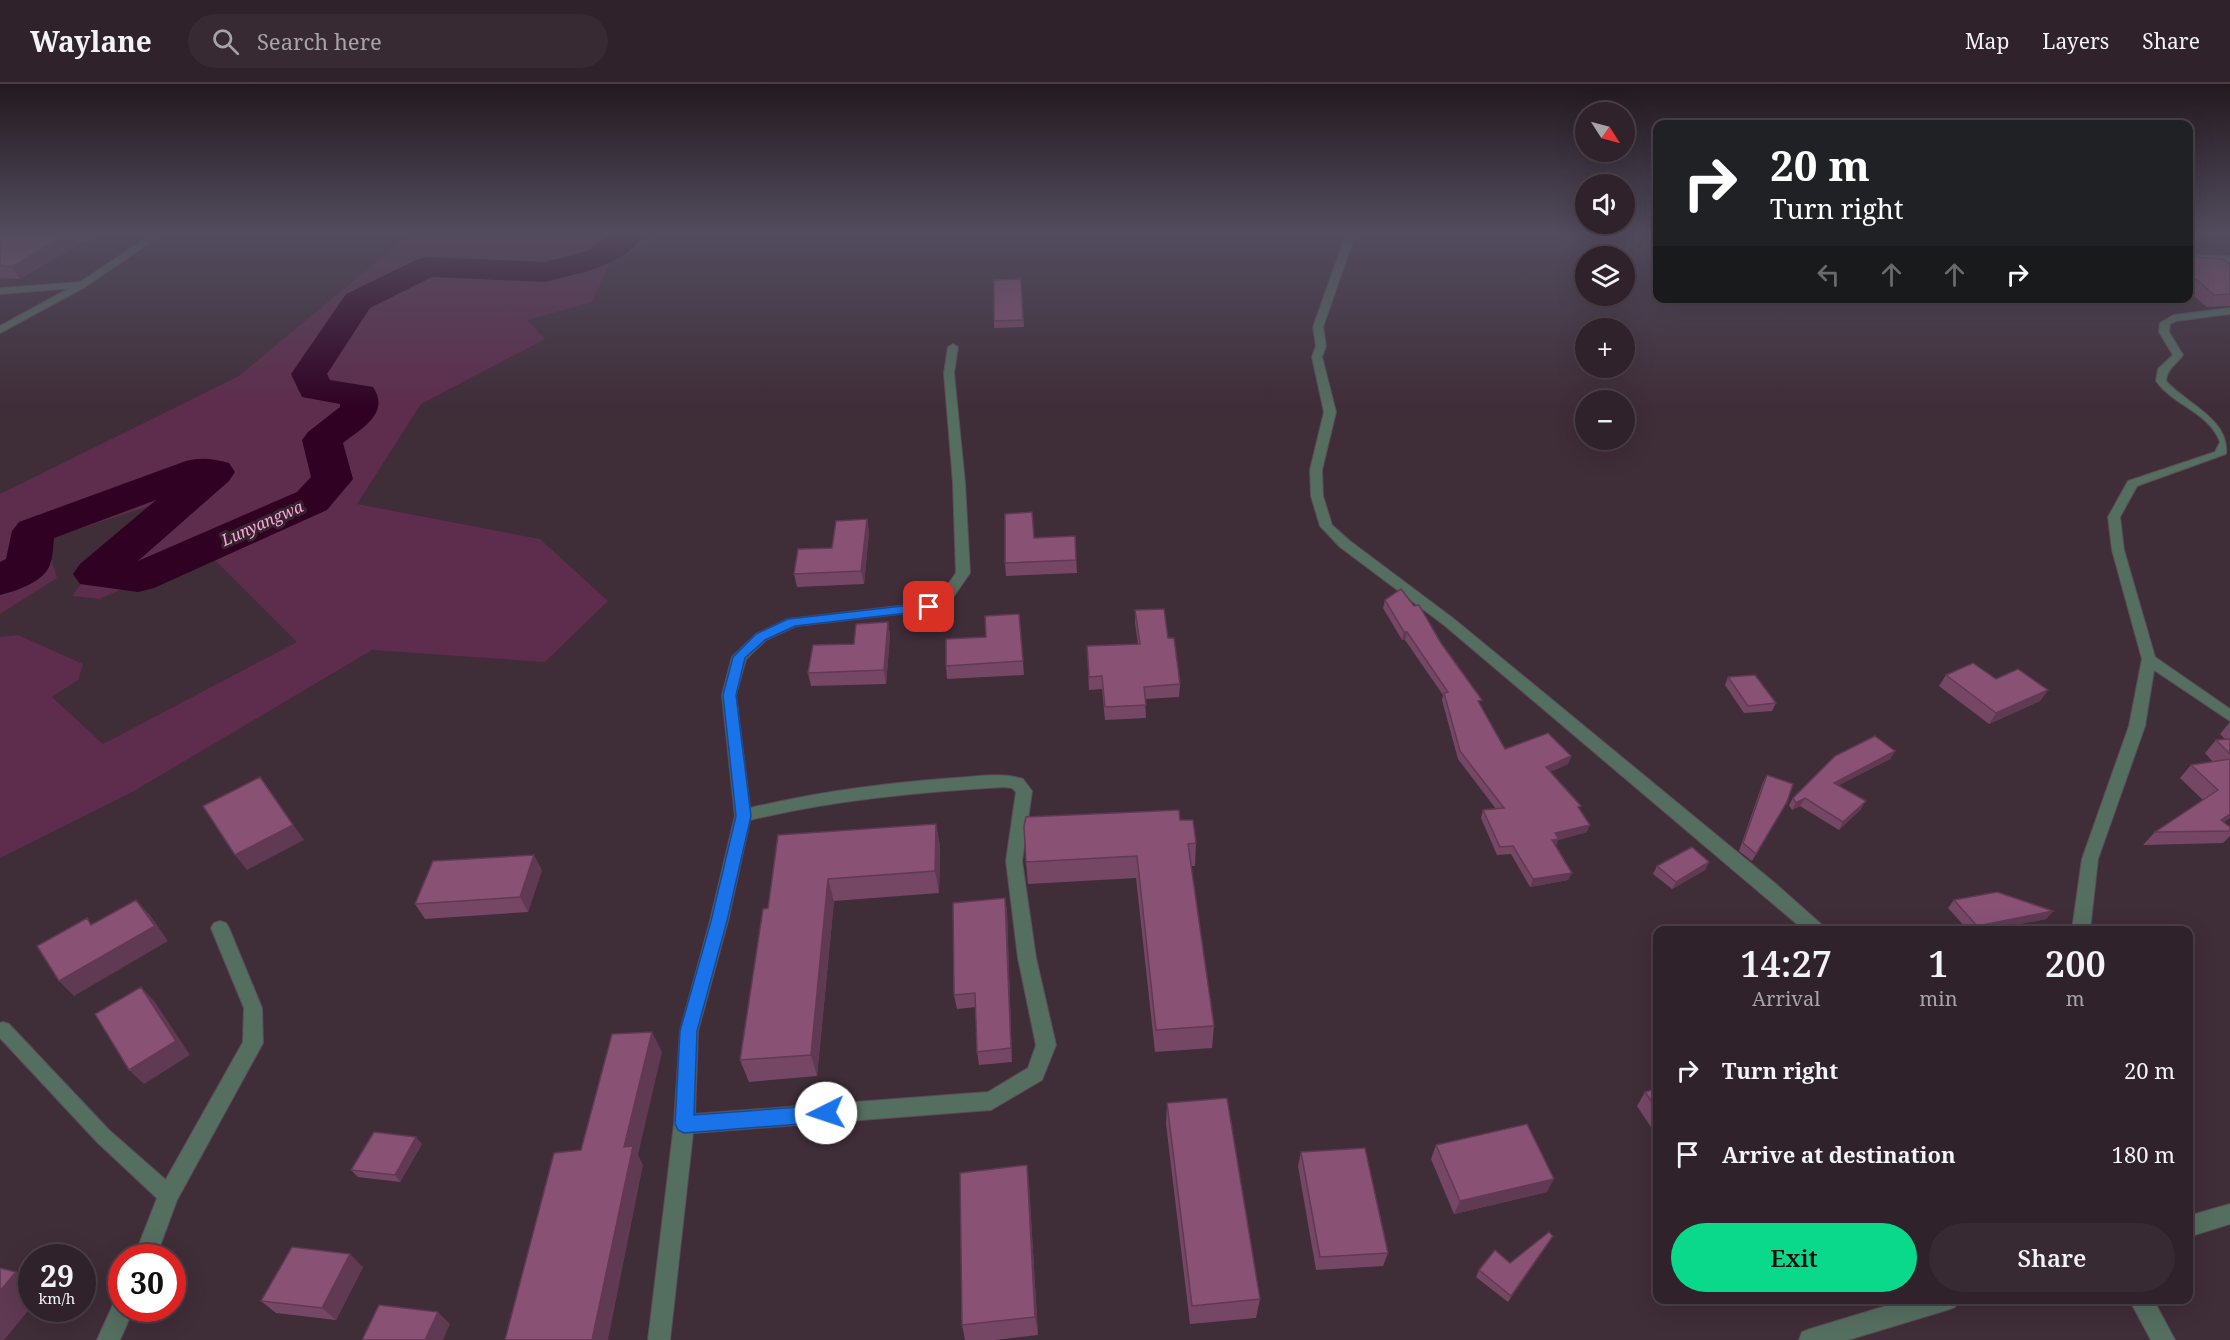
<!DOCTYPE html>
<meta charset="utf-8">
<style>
body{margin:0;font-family:"Noto Serif",serif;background:#372a32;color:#f1f3f6;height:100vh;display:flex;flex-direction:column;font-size:22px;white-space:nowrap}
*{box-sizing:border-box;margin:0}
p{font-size:20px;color:#a7a4a8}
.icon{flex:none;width:33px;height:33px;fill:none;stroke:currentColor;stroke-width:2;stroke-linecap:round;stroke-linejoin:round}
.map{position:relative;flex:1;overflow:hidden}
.details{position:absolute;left:1653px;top:842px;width:540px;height:378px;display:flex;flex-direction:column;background:#2f222a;border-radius:12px;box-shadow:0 6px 24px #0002,0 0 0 2px #4a3f47}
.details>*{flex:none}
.banner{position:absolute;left:1653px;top:36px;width:540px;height:183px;border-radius:12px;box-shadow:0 6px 24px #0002,0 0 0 2px #4a3f47;background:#202124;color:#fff;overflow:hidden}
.needle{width:39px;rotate:126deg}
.controls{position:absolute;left:1575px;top:18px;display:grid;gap:12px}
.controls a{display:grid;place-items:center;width:60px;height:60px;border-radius:50%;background:#2f222a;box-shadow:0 6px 24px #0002,0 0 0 2px #4a3f47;font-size:30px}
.speed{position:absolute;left:18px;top:1160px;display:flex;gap:12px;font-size:30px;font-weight:700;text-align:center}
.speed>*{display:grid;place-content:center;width:78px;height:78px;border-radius:50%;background:#2f222a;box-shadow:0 6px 24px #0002,0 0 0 2px #4a3f47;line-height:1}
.speed small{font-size:15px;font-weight:400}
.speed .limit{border:9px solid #d22;background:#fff;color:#111}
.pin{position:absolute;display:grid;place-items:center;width:51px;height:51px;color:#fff;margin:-26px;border-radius:12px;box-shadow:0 3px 9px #0006}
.me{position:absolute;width:66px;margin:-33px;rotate:266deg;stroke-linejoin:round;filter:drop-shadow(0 0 4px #0008)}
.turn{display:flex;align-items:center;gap:21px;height:126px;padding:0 18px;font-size:27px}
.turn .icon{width:78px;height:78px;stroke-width:2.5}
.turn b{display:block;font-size:42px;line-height:51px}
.lanes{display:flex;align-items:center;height:57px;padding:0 18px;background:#0003;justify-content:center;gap:30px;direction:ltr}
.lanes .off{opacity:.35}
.eta{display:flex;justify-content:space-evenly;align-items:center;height:102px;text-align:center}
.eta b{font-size:36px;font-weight:600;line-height:42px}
.button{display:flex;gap:12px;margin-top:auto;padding:12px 18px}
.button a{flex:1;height:69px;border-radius:36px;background:#0ad98b;color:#111;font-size:24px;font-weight:600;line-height:69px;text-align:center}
.button a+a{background:#372a32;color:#f1f3f6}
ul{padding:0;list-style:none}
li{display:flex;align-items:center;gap:18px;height:84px;padding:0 18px}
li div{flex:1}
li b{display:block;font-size:22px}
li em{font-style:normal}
header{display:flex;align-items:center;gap:36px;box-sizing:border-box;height:84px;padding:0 30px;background:#2f222a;border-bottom:2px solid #4a3f47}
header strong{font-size:28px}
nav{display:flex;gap:33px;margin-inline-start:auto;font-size:21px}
.search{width:420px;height:54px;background:#372a32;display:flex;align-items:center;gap:15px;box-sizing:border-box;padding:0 21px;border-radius:33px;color:#a7a4a8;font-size:22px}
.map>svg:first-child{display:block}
.green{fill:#5e2c4d}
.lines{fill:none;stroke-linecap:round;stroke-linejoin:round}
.river{fill:#300123;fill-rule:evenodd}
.service-casing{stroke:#5c4b56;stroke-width:2}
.minor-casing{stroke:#5c4b56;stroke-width:2}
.tertiary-casing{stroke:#5c4b56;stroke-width:2}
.service{fill:#546e5f;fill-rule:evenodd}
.minor{fill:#546e5f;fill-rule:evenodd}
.tertiary{fill:#546e5f;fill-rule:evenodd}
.wall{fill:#764765}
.shaded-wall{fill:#603952}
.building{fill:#895275;stroke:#603952;stroke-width:1.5}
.route{fill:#1a73e8;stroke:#114b97;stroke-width:1.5}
.labels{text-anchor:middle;stroke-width:6;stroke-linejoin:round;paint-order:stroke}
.far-water-label{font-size:16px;font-style:italic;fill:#faa7dc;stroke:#35232e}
</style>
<header>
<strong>Waylane</strong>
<div class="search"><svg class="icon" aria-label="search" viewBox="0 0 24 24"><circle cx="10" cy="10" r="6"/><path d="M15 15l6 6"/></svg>Search here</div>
<nav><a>Map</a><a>Layers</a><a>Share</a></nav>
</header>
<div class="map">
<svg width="2230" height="1256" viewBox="0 0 2230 1256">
<rect width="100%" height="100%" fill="#3f2d38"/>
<path class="green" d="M 412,148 L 670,148 L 610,179 L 592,218 L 527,236 L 545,255 L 421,320 L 357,420 L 540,455 L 608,517 L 545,578 L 372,566 L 134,707 L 0,774 L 0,553 L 18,551 L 83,580 L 78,596 L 52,613 L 103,660 L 297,558 L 208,469 L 99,515 L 72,512 L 99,476 L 171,415 L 45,456 L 57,494 L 0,530 L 0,410 L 239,292 Z"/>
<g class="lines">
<path class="river" d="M 613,148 L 643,148 L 644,151 C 622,183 580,189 545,198 L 432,193 L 370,224 L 327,290 L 330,296 L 373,303 C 391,329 361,345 343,359 L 353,395 L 327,426 L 154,504 L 138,508 L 80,500 L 73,490 L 80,480 L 156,416 L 54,454 C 53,463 53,475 49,483 C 41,499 16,507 0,511 L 0,478 L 6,475 L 12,447 L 19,438 L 186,377 C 202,373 214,375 229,379 L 235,388 L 229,397 L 138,477 L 297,408 L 311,393 L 302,356 L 308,348 L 340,323 L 340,320 L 302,313 L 291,290 L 346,210 L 416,176 L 427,173 L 545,178 L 587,167 Z"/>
<defs>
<path id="service" d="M 3,938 L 9,940 L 109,1046 L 175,1104 L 177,1111 L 175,1118 L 168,1120 L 161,1118 L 97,1058 L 0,954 L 0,939 Z"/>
<path id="minor" d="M 1347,148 L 1356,148 L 1323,243 L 1326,262 L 1322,273 L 1336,328 L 1322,386 L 1323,412 L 1332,441 L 1350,457 L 1454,535 L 1776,800 L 1822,841 L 1825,846 L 1804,846 L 1444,541 L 1340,463 L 1320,442 L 1311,412 L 1310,386 L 1324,328 L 1312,273 L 1316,262 L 1313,243 Z
M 2188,171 L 2230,172 L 2230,178 L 2188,177 Z
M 82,198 L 85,199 L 85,203 L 0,210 L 0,204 Z
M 2230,224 L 2230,230 L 2176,237 L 2170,240 L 2169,248 L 2183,271 C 2177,280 2167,284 2166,297 C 2185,319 2230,335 2226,370 L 2137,402 L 2120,433 L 2124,466 L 2155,573 L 2230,625 L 2230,637 L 2154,586 L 2145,642 L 2098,775 L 2090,846 L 2072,846 L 2082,775 L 2129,642 L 2142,575 L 2112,466 L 2108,433 L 2128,397 L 2215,368 L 2220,358 C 2209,328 2174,322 2156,297 L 2158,285 L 2173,271 L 2159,248 L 2160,239 L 2173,231 Z
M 953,260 L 958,263 L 954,289 L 965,399 L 970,489 L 954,512 L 934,526 L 796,542 L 766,556 L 746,575 L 736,611 L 750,724 C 817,708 885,699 954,694 C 977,693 1001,688 1023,695 L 1032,707 L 1022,777 L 1036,874 L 1056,961 L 1042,996 L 991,1026 L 693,1049 L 670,1256 L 648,1256 L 674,1040 L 680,947 L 710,837 L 735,732 L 722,611 L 732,573 L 756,550 L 788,535 L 925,519 L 944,506 L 956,489 L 953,399 L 944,289 L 948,263 ZM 1004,703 L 1012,704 L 1016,708 L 1006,777 L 1018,874 L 1036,961 L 1028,984 L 988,1008 L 695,1030 L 698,947 L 728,837 L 750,736 C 834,716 918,708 1004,703 Z
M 220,837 L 226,839 L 229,844 L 262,924 L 263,959 L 177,1116 L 156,1173 L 134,1173 L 161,1104 L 243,958 L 244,924 L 211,844 L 214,839 Z
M 2230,1120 L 2230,1140 L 2188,1153 L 2188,1132 Z
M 122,1213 L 122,1224 L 134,1224 L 120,1256 L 97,1256 L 115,1216 Z
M 1909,1215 L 1958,1215 L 1955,1223 L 1947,1226 L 1848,1256 L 1799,1256 L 1802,1248 L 1810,1245 Z
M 2129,1215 L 2153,1215 L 2175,1256 L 2151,1256 Z"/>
<path id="tertiary" d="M 155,148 L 165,148 L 85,203 L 0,249 L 0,242 L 79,199 Z"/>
</defs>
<use href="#service" class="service-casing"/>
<use href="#minor" class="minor-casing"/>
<use href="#tertiary" class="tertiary-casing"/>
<use href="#service" class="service"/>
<use href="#minor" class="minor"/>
<use href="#tertiary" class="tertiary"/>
</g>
<path class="wall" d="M 10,148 L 105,148 L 89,159 L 81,159 L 20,195 L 0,194 L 0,154 Z
M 2188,173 L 2230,181 L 2230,222 L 2207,223 L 2188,207 Z
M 1021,195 L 1024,243 L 994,244 L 994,237 Z
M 867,435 L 869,448 L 864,500 L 797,503 L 794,490 L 832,464 Z
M 1075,452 L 1077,489 L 1006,492 L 1005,479 L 1034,454 Z
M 1385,516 L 1441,559 L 1481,622 L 1505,665 L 1571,672 L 1568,680 L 1550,688 L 1579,725 L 1587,748 L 1558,756 L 1556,762 L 1568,796 L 1530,803 L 1511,770 L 1497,771 L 1481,734 L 1483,726 L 1496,725 L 1458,675 L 1442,616 L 1443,611 L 1405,556 L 1402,556 L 1383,524 Z
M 1135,526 L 1168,554 L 1180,600 L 1179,613 L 1145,615 L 1146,634 L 1105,636 L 1102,605 L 1089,606 L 1087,562 L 1138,560 L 1135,539 Z
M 1019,530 L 1024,591 L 947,595 L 946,582 Z
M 888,538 L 890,552 L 886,600 L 811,602 L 808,589 Z
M 1946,591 L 1996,595 L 2048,606 L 2040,617 L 1989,640 L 1939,602 Z
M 1728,593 L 1776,619 L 1772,627 L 1744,629 L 1725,601 Z
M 2230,638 L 2230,734 L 2224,738 L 2230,747 L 2230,752 L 2223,759 L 2143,761 L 2155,748 L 2203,716 L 2180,694 L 2191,681 L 2213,678 L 2205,669 L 2216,656 L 2226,656 L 2220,650 Z
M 1895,667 L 1890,675 L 1839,701 L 1861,725 L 1839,746 L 1800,722 L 1792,726 L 1789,721 L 1793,714 Z
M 1767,691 L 1787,718 L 1752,777 L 1739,767 L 1763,698 Z
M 1180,736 L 1196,759 L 1195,782 L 1191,782 L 1214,942 L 1212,964 L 1155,968 L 1136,794 L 1028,800 L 1026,778 Z
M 936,740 L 940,763 L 939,809 L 834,817 L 817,992 L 749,998 L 740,976 L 768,824 Z
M 1709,778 L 1705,786 L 1672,805 L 1653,790 L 1657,782 Z
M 542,786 L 528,828 L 425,835 L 415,820 Z
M 1005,814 L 1007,828 L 1012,978 L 979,981 L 977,968 L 976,923 L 957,925 L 954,911 Z
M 1954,816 L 2053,827 L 2046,835 L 1988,846 L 1968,846 L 1948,824 Z
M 1658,1004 L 1658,1054 L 1637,1022 L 1645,1008 Z
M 1167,1019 L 1260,1215 L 1256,1234 L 1190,1240 L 1166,1040 Z
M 422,1060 L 400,1098 L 358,1093 L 351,1086 Z
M 1436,1061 L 1547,1108 L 1454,1130 L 1431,1075 Z
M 1301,1068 L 1388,1169 L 1383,1182 L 1316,1186 L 1298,1082 Z
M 1029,1101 L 1038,1251 L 995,1256 L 965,1256 L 962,1241 Z
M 1553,1152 L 1508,1218 L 1476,1193 L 1479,1186 L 1510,1179 Z
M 363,1183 L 336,1236 L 276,1229 L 261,1217 Z"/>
<path class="shaded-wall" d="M 71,148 L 75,148 L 81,159 L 20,195 L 12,183 Z
M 82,148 L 105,148 L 89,159 Z
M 867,435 L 869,448 L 864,500 L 861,487 Z
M 888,538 L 890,552 L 886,600 L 884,586 Z
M 1404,548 L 1407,548 L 1405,556 L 1402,556 Z
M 2048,606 L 2040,617 L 1989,640 L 1996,629 Z
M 1895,667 L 1890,675 L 1830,706 L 1834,699 Z
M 1571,672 L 1568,680 L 1543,691 L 1546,683 Z
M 260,693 L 304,756 L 247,786 L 235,771 Z
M 1805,714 L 1800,722 L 1792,726 L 1796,719 Z
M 1866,717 L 1861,725 L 1839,746 L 1843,738 Z
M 2230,730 L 2230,734 L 2212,747 L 2221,736 Z
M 936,740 L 940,763 L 939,809 L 935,787 Z
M 1590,741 L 1587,748 L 1558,756 L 1556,762 L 1550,764 L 1555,749 Z
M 534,771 L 542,786 L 528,828 L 520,813 Z
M 1709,778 L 1705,786 L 1672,805 L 1676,798 Z
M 1572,789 L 1568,796 L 1530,803 L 1533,795 Z
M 828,795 L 834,817 L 817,992 L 811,971 Z
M 1005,814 L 1007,828 L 1012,978 L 1011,964 Z
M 136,816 L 150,831 L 168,857 L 74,912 L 59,897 Z
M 2053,827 L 2046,835 L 1988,846 L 1973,846 L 1977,842 Z
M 141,903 L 155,918 L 190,971 L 144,1000 L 129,986 Z
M 652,948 L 662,968 L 638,1071 L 643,1081 L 608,1256 L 592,1256 L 624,1063 Z
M 416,1053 L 422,1060 L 400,1098 L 395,1091 Z
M 1027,1081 L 1029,1101 L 1038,1251 L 1035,1233 Z
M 1554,1095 L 1547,1108 L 1454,1130 L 1460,1117 Z
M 1553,1152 L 1549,1158 L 1508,1218 L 1511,1212 Z
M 350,1170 L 363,1183 L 336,1236 L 322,1224 Z
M 16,1188 L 32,1198 L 32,1222 L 4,1256 L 0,1256 L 0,1207 Z
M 438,1228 L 450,1240 L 443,1256 L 425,1256 Z"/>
<path class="building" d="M 10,148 L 71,148 L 12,183 L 0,182 L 0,154 Z
M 2188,173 L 2222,175 L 2230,181 L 2230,210 L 2214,211 L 2197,196 L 2188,195 Z
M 1021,195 L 1023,236 L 994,237 L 994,196 Z
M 1032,428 L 1034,454 L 1075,452 L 1076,476 L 1005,479 L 1005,430 Z
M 867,435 L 861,487 L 794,490 L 798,465 L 832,464 L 836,437 Z
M 1401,505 L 1414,522 L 1419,521 L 1441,559 L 1482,616 L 1478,617 L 1505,665 L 1548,649 L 1571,672 L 1546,683 L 1581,722 L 1578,723 L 1590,741 L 1555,749 L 1559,755 L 1552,756 L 1572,789 L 1533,795 L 1513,762 L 1500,763 L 1483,726 L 1504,724 L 1460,667 L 1444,609 L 1448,608 L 1407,548 L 1404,548 L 1385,516 Z
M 1164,525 L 1168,554 L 1174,554 L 1180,600 L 1144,603 L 1146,621 L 1105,623 L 1102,592 L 1089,593 L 1087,562 L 1140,560 L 1135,526 Z
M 1019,530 L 1023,577 L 946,582 L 946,555 L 986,553 L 985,532 Z
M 888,538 L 884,586 L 808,589 L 813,561 L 854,560 L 856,540 Z
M 1973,579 L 1996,595 L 2018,585 L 2048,606 L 1996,629 L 1946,591 Z
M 1755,591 L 1776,619 L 1748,622 L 1728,593 Z
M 1875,652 L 1895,667 L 1834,699 L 1866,717 L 1843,738 L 1805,714 L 1796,719 L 1793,714 L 1835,672 Z
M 2230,655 L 2230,670 L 2216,656 Z
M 2230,675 L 2230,730 L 2221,736 L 2230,743 L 2230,747 L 2155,748 L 2218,706 L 2191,681 Z
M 1767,691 L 1793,700 L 1787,718 L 1756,770 L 1743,759 Z
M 260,693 L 293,741 L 235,771 L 203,722 Z
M 1179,726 L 1180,736 L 1193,736 L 1196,759 L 1188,760 L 1214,942 L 1156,946 L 1137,772 L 1026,778 L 1024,742 L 1026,733 Z
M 936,740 L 935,787 L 828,795 L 811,971 L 740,976 L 763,825 L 768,824 L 778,751 Z
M 1692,763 L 1709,778 L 1676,798 L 1657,782 Z
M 534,771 L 520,813 L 415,820 L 433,777 Z
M 1997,808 L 2053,827 L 1977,842 L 1954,816 Z
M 1005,814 L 1011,964 L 977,968 L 975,909 L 954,911 L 953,819 Z
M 136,816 L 155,842 L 59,897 L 37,862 L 87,834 L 91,841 Z
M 141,903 L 176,957 L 129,986 L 95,930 Z
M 652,948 L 624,1063 L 633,1062 L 592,1256 L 505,1256 L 554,1069 L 581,1066 L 612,950 Z
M 1658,1004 L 1658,1027 L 1645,1008 Z
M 1227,1014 L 1260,1215 L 1192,1222 L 1167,1019 Z
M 1527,1040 L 1554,1095 L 1460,1117 L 1436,1061 Z
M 374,1048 L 416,1053 L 395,1091 L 351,1086 Z
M 1365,1064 L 1388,1169 L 1320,1173 L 1301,1068 Z
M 1027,1081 L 1035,1233 L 962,1241 L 960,1089 Z
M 1549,1148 L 1553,1152 L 1511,1212 L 1479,1186 L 1495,1166 L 1510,1179 Z
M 292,1163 L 350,1170 L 322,1224 L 261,1217 Z
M 0,1184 L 16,1188 L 0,1207 Z
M 379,1221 L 438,1228 L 425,1256 L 362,1256 Z"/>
<linearGradient id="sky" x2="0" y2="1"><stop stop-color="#23191f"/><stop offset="0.46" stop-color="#524c5e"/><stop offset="1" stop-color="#524c5e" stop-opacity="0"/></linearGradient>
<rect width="2230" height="324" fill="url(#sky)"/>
<path class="route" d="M 929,519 L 935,523 L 933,526 L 795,542 L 765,556 L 745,574 L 736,611 L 751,732 L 727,837 L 697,947 L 694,1031 L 826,1021 L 832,1023 L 835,1029 L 832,1035 L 826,1038 L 684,1049 L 678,1046 L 675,1040 L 680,947 L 711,837 L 736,732 L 723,611 L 733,573 L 756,550 L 788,535 Z"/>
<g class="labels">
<g class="far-water-label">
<text transform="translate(262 439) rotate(-24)" y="6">Lunyangwa</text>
</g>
</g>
</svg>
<div class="controls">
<a><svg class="needle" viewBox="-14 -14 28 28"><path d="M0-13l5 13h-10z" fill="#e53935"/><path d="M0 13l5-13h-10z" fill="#a7a4a8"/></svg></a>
<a><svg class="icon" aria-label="sound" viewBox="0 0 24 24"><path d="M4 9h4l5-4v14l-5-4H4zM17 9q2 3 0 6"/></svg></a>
<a><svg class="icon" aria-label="layers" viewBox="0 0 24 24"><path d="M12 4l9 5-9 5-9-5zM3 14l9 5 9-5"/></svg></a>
<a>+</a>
<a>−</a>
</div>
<div class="speed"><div>29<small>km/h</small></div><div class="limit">30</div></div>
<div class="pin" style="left:929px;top:523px;background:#d93025"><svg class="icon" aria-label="arrive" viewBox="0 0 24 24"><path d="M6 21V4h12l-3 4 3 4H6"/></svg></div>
<svg class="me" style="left:826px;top:1029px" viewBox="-20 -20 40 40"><circle r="19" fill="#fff"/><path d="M0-13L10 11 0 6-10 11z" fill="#1a73e8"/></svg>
<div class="banner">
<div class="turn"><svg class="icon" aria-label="right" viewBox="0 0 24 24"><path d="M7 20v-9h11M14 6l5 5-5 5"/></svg><div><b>20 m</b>Turn right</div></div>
<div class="lanes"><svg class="icon off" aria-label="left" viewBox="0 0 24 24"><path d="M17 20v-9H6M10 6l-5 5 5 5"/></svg><svg class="icon off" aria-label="ahead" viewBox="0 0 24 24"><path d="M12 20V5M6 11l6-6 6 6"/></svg><svg class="icon off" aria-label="ahead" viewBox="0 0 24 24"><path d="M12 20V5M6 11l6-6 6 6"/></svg><svg class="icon" aria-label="right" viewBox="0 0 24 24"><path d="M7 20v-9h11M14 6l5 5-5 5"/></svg></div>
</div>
<section class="details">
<div class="eta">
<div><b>14:27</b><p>Arrival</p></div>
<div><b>1</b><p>min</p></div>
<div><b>200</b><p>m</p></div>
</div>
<ul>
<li><svg class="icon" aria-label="right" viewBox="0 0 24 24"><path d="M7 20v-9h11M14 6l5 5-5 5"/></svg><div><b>Turn right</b></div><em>20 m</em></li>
<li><svg class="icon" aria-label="arrive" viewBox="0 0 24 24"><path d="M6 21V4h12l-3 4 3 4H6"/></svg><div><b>Arrive at destination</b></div><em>180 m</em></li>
</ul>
<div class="button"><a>Exit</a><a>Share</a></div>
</section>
</div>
